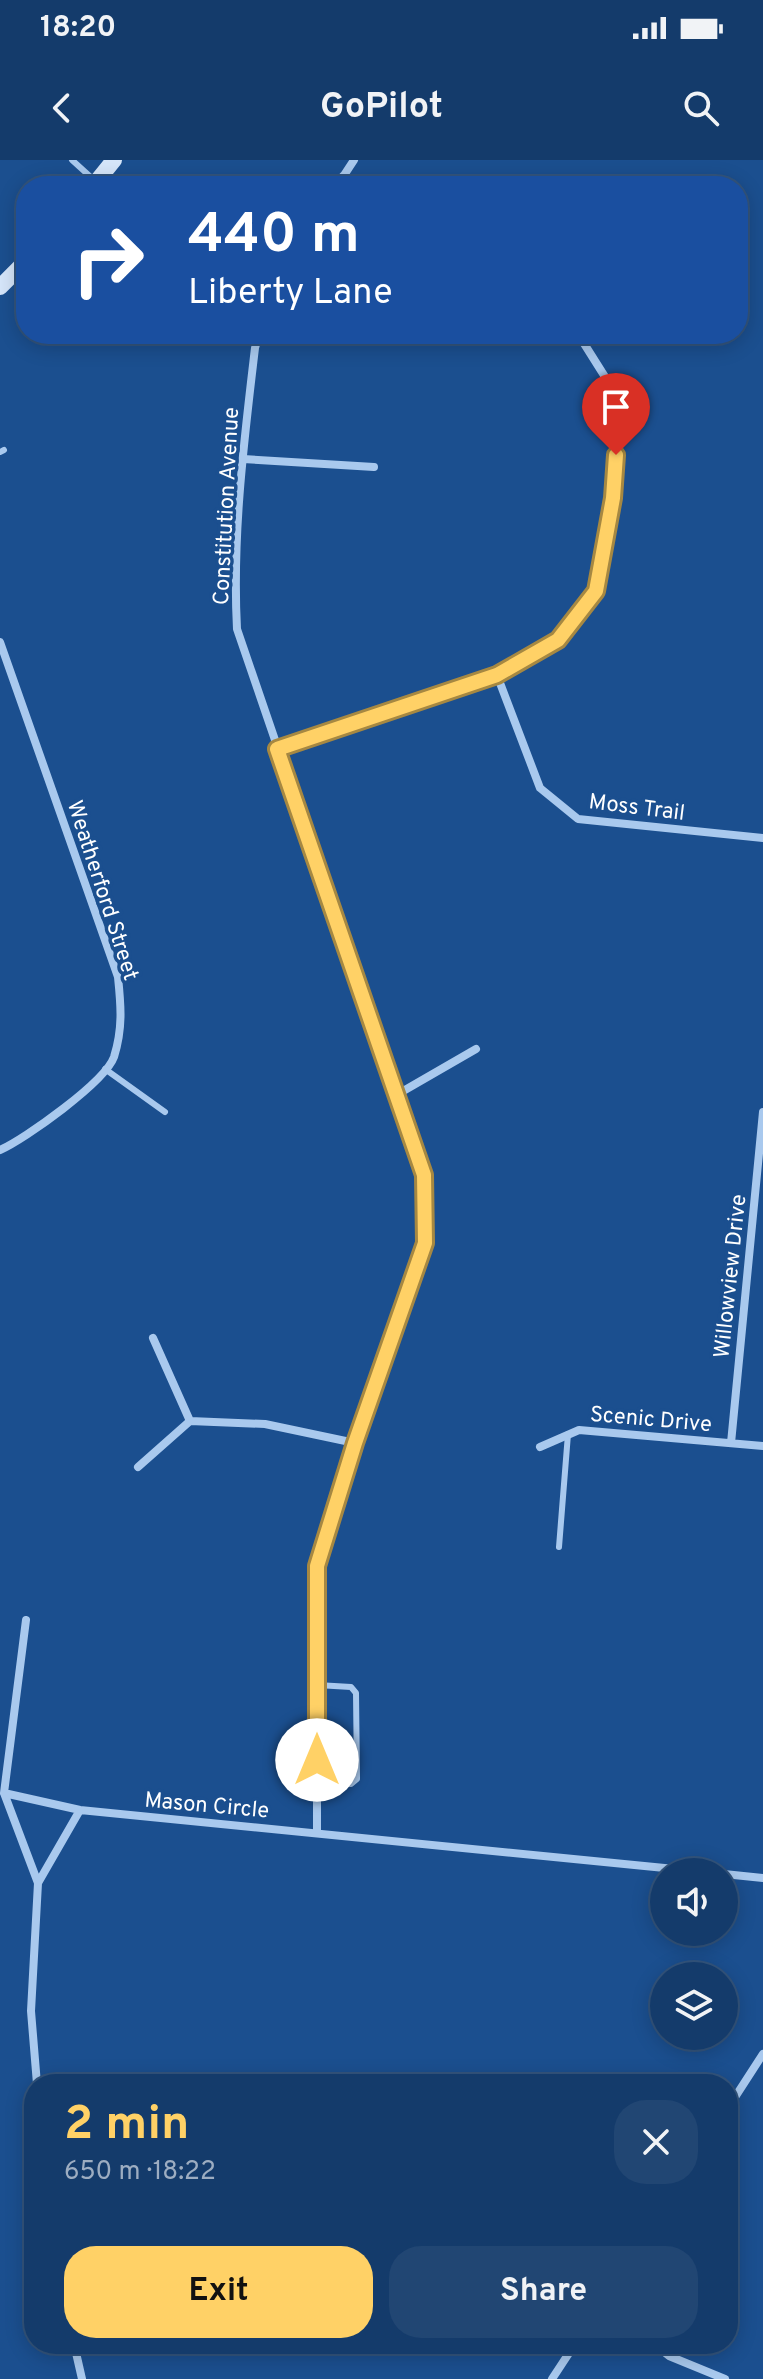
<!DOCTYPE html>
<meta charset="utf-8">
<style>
body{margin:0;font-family:Overpass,sans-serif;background:#214673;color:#f1f3f6;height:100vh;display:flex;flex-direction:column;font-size:30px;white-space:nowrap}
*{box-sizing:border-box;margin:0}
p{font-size:26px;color:#9dadc1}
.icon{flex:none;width:44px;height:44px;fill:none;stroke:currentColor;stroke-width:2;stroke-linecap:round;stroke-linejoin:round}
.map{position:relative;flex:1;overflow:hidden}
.panel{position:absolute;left:24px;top:1914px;width:714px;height:280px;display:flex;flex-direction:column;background:#143b6b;border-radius:32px;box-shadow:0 4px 20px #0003,0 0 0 2px #33557e}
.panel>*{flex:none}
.top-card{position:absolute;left:16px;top:16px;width:732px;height:168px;border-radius:32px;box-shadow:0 4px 20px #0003,0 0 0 2px #33557e;background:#1a4fa0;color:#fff;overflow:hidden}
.tools{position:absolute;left:650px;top:1698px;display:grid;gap:16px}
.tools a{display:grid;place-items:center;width:88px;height:88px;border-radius:50%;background:#143b6b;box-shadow:0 4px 20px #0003,0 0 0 2px #33557e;font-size:40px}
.pin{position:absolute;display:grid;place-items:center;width:68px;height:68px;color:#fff;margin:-82px -34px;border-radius:50% 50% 50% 0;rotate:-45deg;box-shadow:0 0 8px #0007}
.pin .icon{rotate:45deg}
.me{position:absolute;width:88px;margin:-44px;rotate:0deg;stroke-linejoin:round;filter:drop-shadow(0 0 6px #0008)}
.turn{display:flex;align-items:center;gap:28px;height:168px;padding:0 40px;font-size:36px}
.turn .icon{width:104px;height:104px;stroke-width:2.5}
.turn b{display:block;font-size:56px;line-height:68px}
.round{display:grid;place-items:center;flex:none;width:84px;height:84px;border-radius:32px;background:#214673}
.head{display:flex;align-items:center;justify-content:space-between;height:136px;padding:0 40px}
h1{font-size:48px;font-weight:700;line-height:60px;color:#ffd166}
.cta{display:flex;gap:16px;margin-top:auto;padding:16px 40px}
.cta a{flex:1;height:92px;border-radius:32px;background:#ffd166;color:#111;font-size:32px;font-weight:700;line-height:92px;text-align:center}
.cta a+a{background:#214673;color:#f1f3f6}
.status{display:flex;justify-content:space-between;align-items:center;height:56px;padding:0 40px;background:#143b6b;direction:ltr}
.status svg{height:22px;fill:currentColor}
header{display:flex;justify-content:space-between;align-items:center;height:104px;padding:0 40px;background:#143b6b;font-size:36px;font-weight:700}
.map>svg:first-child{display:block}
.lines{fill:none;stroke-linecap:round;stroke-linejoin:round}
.lane{stroke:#a9c9ee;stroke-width:6}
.street{stroke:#a9c9ee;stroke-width:8}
.secondary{stroke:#d6e6fa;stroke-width:16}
.route-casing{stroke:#a68842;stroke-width:20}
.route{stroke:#ffd166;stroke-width:14}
.labels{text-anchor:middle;stroke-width:7;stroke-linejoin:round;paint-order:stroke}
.street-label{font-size:22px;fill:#fff;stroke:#1b4f8f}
</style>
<div class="status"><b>18:20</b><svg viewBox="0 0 49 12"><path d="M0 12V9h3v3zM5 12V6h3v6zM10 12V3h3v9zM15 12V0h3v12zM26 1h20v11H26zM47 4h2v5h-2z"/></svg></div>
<header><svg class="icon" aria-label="back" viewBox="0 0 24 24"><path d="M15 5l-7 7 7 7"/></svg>GoPilot<svg class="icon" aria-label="search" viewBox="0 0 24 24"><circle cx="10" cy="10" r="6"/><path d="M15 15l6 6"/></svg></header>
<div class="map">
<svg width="763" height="2219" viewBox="0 0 763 2219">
<rect width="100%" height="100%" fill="#1b4f8f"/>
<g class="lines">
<path class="lane" d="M 72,0 L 94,20
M 0,292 L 4,290
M 105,909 L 165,952
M 559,1387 L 568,1274
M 317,1525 L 351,1527 L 356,1533 L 357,1619 L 351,1624 L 317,1625"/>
<path class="street" d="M 343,16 L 358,26
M 337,26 L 354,0
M 259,174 L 255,188 C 244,281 232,376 237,469 L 424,1015 L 425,1083 L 355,1283 L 317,1406 L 317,1672
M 243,299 L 374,307
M 0,482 L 118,817 C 121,846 123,868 114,897 C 105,922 25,979 0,990
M 497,515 L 540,628 L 578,659 L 763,678
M 277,589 L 497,515 L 558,480 L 596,431 L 613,338 L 617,274 L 607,220 L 578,174
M 398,934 L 476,889
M 153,1178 L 190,1261
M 731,1283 L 763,952
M 540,1287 L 579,1270 L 763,1286
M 138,1307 L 190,1261 L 265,1264 L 355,1283
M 26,1460 L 4,1633 L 38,1723 L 31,1851 L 37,1924
M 4,1633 L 80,1650 L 705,1712
M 724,1714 L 763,1718
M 38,1723 L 80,1650
M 728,1948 L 763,1894
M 74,2184 L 82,2219
M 654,2184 L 669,2196 L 725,2219
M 552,2219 L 575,2184"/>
<path class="secondary" d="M 93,26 L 114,0
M 0,127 L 26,101"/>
</g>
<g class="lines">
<defs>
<path id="route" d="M 317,1600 L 317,1406 L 355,1283 L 425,1083 L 424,1015 L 277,589 L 497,515 L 558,480 L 596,431 L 613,338 L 616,295"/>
</defs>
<use href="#route" class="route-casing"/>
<use href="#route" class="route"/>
</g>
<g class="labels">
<g class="street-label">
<text transform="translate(225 346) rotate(-87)" y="8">Constitution Avenue</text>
<text transform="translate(637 646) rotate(7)" y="8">Moss Trail</text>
<text transform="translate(104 730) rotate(72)" y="8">Weatherford Street</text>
<text transform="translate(729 1116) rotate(-84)" y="8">Willowview Drive</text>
<text transform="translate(651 1258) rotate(5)" y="8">Scenic Drive</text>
<text transform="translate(207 1644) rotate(5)" y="8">Mason Circle</text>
</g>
</g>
</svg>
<div class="tools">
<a><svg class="icon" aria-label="sound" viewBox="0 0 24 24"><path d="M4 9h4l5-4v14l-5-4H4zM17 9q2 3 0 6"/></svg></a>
<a><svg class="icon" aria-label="layers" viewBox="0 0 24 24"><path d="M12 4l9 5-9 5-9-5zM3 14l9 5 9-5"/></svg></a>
</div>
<div class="pin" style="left:616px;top:295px;background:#d93025"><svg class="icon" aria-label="arrive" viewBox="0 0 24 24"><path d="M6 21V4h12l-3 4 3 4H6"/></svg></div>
<svg class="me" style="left:317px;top:1600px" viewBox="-20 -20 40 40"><circle r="19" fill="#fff"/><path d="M0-13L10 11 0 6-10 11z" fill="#ffd166"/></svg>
<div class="top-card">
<div class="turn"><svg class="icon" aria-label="right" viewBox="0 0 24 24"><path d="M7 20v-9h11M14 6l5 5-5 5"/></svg><div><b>440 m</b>Liberty Lane</div></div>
</div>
<section class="panel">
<div class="head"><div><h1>2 min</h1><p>650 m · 18:22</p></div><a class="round"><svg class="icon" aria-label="close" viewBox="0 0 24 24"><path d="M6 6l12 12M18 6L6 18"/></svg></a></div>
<div class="cta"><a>Exit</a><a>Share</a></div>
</section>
</div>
